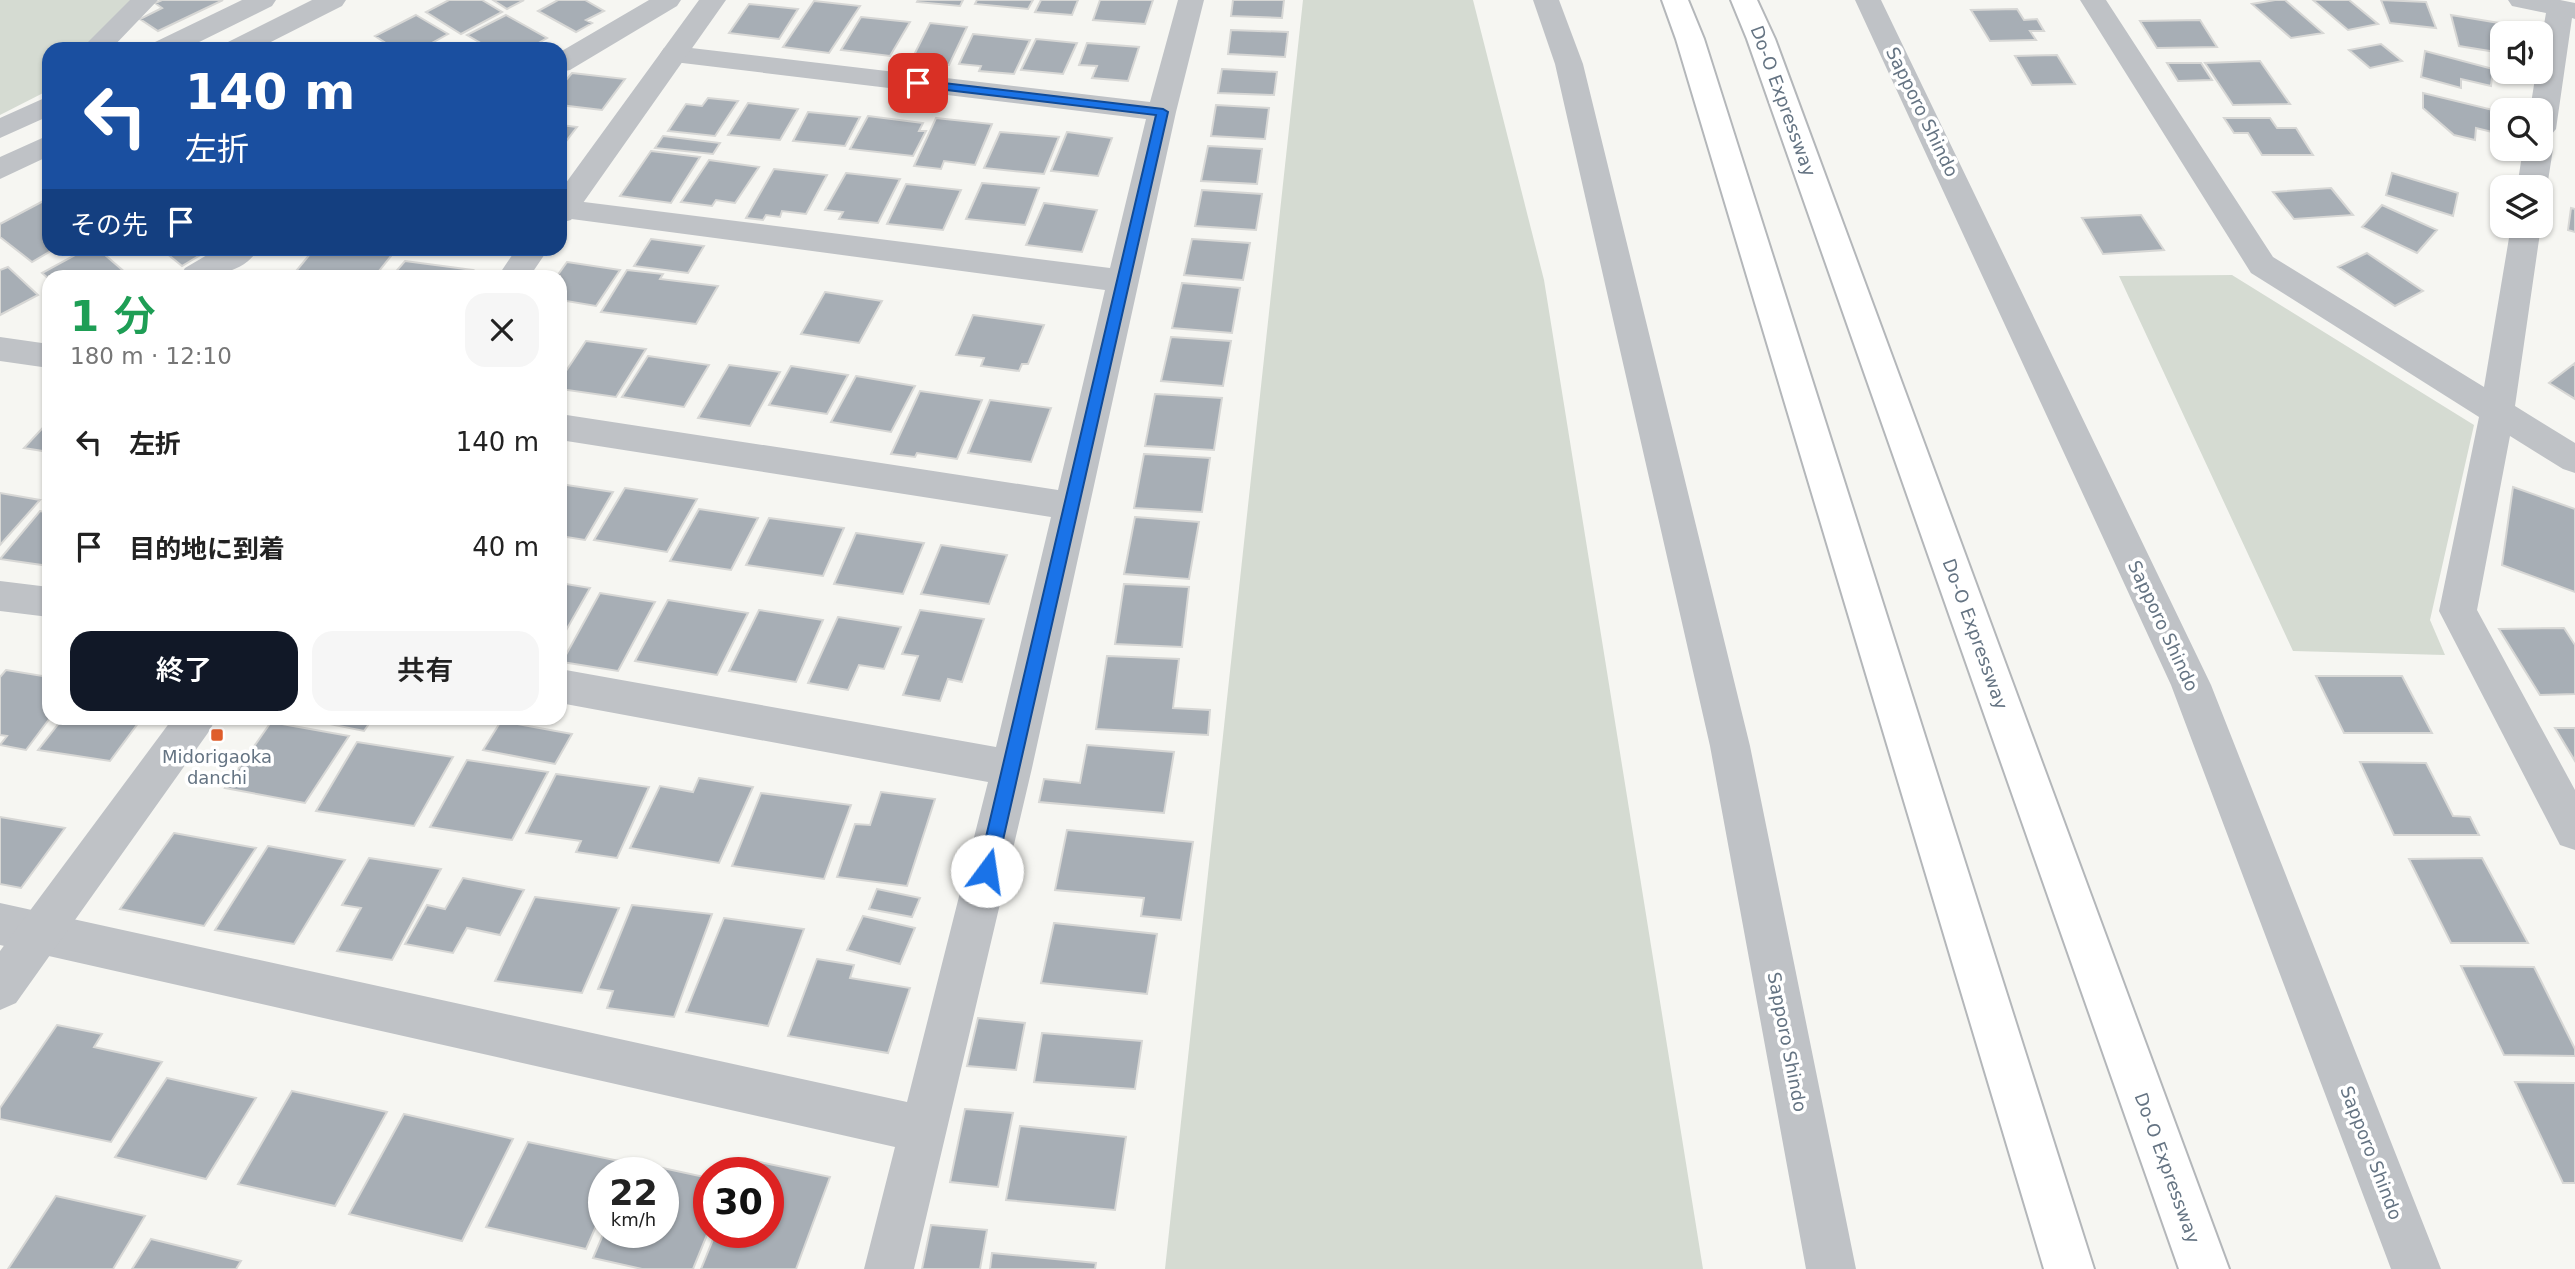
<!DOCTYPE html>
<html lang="ja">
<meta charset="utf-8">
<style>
body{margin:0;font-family:"DejaVu Sans","Noto Sans JP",sans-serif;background:#f6f6f6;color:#222;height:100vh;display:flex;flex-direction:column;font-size:26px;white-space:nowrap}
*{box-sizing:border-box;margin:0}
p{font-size:23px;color:#767676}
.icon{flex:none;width:38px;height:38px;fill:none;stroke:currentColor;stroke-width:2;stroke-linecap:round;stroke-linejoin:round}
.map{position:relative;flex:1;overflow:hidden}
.drawer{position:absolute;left:42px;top:270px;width:525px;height:455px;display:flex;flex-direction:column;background:#fff;border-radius:21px;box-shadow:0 2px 5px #0004}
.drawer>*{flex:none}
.banner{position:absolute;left:42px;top:42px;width:525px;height:214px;border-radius:21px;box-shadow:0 2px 5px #0004;background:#1a4fa0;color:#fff;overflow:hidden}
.tools{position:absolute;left:2490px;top:21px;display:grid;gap:14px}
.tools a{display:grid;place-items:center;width:63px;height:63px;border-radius:14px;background:#fff;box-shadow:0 2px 5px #0004;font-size:35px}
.speed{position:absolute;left:588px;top:1157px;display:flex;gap:14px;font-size:35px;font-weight:700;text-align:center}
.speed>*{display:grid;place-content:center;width:91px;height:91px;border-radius:50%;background:#fff;box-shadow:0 2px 5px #0004;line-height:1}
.speed small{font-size:18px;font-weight:400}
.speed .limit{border:10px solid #d22;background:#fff;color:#111}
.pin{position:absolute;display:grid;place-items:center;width:60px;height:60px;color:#fff;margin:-30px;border-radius:14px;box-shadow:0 4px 10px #0006}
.me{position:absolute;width:77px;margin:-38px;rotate:14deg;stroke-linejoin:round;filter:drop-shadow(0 0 5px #0008)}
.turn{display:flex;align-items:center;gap:24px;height:147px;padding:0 28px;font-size:32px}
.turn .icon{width:91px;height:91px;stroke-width:2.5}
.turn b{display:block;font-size:49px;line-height:60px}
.then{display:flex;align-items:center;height:66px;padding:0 28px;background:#0003;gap:14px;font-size:26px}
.round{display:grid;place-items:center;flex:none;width:74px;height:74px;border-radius:21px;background:#f6f6f6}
.headline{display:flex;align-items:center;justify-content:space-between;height:119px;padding:0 28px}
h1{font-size:42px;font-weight:600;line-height:52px;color:#1e9e55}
.button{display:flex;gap:14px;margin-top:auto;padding:14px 28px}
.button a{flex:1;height:80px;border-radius:21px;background:#111827;color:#fff;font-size:28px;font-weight:600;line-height:80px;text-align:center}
.button a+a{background:#f6f6f6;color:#222}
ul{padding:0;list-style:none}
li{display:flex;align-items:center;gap:21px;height:105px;padding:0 28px}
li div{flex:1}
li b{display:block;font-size:26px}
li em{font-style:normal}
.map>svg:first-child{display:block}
.green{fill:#d5dbd2}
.building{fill:#a7aeb5;stroke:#d7d7d5;stroke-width:2}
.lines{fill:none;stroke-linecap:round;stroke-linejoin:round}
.motorway-casing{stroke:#b4b7ba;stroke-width:4}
.minor{fill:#bfc2c6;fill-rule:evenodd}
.tertiary{fill:#bfc2c6;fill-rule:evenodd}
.motorway{fill:#fff;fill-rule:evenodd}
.route{fill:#1a73e8;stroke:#114b97;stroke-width:2}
.poi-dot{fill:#df5d2a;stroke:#fff;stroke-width:2.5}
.labels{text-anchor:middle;stroke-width:7;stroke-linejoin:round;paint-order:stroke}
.street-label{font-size:18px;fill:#657483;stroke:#fff}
.poi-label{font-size:18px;fill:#657483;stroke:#fff}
</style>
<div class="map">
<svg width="2575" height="1269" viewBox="0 0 2575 1269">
<rect width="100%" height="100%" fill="#f6f6f2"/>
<path class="green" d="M 0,0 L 145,0 L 95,49 L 49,49 L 49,90 L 0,115 Z
M 1303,0 L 1473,0 L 1544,280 L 1703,1269 L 1165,1269 Z
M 2232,275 L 2474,425 L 2430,620 L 2445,655 L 2293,651 L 2119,276 Z"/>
<path class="building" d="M 162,0 L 223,0 L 158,31 L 140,19 L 162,8 L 155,3 Z
M 449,0 L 482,0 L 502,12 L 461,34 L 426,12 Z
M 493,0 L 524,0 L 507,9 Z
M 558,0 L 585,0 L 604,11 L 586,20 L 592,23 L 576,32 L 538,11 Z
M 918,0 L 963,0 L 960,6 L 917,2 Z
M 977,0 L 1033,0 L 1028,9 L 975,4 Z
M 1041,0 L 1078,0 L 1072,15 L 1035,12 Z
M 1100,0 L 1153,0 L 1145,24 L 1093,20 Z
M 1233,0 L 1284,0 L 1282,18 L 1231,16 Z
M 2275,0 L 2285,0 L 2323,33 L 2291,38 L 2252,4 Z
M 2313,0 L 2349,0 L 2378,24 L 2348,30 Z
M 2381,0 L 2426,2 L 2436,28 L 2390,23 Z
M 814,1 L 860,6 L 829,53 L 783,47 Z
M 749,4 L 798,9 L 779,39 L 729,33 Z
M 2017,9 L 2024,20 L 2037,19 L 2044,31 L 2030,31 L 2036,40 L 1990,41 L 1971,10 Z
M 416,15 L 448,34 L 421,49 L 395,49 L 375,36 Z
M 506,15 L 547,38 L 532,47 L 536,49 L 491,49 L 467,35 Z
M 2451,15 L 2499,23 L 2503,33 L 2502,53 L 2459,46 Z
M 861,17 L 910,22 L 890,56 L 841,50 Z
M 2200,20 L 2217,47 L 2157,48 L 2140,21 Z
M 930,23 L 967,27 L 949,65 L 911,61 Z
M 1231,30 L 1288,32 L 1285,57 L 1228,54 Z
M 973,34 L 1030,40 L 1014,74 L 979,71 L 981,66 L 959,64 Z
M 1036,39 L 1077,43 L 1063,74 L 1021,70 Z
M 1087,43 L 1139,47 L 1128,81 L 1092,78 L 1097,66 L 1079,65 Z
M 2381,44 L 2402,61 L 2370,68 L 2349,50 Z
M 2425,51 L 2493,69 L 2491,86 L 2461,79 L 2461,88 L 2421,77 Z
M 2057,55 L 2075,84 L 2032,85 L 2015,56 Z
M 2260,61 L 2290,104 L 2233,105 L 2205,63 Z
M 2167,63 L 2201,63 L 2212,80 L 2178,81 Z
M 1222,69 L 1277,72 L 1274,95 L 1218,93 Z
M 572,73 L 625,79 L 602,110 L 560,105 L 560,87 Z
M 2423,93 L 2493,110 L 2492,132 L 2476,128 L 2475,140 L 2454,135 L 2423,108 Z
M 708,98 L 738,101 L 715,136 L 668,131 L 686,104 L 702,106 Z
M 748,103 L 798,109 L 780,140 L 728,135 Z
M 1216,105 L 1269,108 L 1265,139 L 1211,136 Z
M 808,112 L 860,117 L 845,146 L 793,141 Z
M 868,116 L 923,123 L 919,131 L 926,131 L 913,156 L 850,149 Z
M 936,118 L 992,124 L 975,165 L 944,161 L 941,169 L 914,166 Z
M 2224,118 L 2270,118 L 2277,128 L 2296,128 L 2313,155 L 2262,155 L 2248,133 L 2234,133 Z
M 560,125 L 577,127 L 560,149 Z
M 1000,132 L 1059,137 L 1044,174 L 984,168 Z
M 1067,132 L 1112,138 L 1098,176 L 1051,171 Z
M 663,136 L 720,143 L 713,154 L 655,148 Z
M 1208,146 L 1262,149 L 1257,184 L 1201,181 Z
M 651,151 L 700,157 L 671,203 L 620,196 Z
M 709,160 L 759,167 L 735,203 L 716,200 L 712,206 L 681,202 Z
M 774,169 L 827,175 L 806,214 L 782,211 L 780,217 L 766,215 L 763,220 L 746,218 Z
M 846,173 L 900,179 L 878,223 L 839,219 L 843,212 L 825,210 Z
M 2392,173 L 2458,193 L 2453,216 L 2386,195 Z
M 982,183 L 1039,188 L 1025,225 L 966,219 Z
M 906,184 L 961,190 L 943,230 L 887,224 Z
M 2331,188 L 2353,215 L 2294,219 L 2273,192 Z
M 1202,190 L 1262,194 L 1256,230 L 1195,226 Z
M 49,198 L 49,248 L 56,248 L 32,262 L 0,237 L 0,224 Z
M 1044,203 L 1097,210 L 1082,252 L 1026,245 Z
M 2382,205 L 2437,230 L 2417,253 L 2362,227 Z
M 2571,208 L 2575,209 L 2575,232 L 2568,230 Z
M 2141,215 L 2164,250 L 2103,254 L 2082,218 Z
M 651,239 L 704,246 L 688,273 L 634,266 Z
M 1192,239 L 1250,243 L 1243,280 L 1184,275 Z
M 88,248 L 97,248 L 127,274 L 122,276 L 49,276 L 49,279 L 42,273 Z
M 160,248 L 212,248 L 182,266 Z
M 315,248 L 377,248 L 395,251 L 375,276 L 292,276 Z
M 2367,253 L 2423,291 L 2395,306 L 2338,267 Z
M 405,261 L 473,270 L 468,276 L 392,276 Z
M 567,262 L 620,270 L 596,306 L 560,300 L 560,276 L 557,276 Z
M 8,267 L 38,295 L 0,315 L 0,270 Z
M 627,270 L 663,274 L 660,279 L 718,286 L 696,324 L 601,312 Z
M 1182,283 L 1240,288 L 1232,333 L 1172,328 Z
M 825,292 L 882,301 L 859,343 L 801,334 Z
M 973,315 L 1044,325 L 1028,364 L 1022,364 L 1019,371 L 981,366 L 984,358 L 956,355 Z
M 1171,337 L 1231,341 L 1223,386 L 1161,381 Z
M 586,341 L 646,349 L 616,397 L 560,389 L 560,380 Z
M 648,356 L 709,365 L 684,407 L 622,397 Z
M 2575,363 L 2575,399 L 2549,383 Z
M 729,365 L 780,372 L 750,426 L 698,418 Z
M 791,366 L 848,375 L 827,414 L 769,405 Z
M 856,376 L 915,386 L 891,432 L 831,422 Z
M 920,391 L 982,400 L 957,459 L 917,453 L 915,457 L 891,454 Z
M 1155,394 L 1222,398 L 1214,450 L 1145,446 Z
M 990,400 L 1051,408 L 1031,462 L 968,453 Z
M 49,421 L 49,452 L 24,448 Z
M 1144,454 L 1210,458 L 1202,512 L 1134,508 Z
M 560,484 L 613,492 L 585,540 L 560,536 Z
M 2513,487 L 2575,509 L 2575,592 L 2502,565 Z
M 625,488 L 697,499 L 667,552 L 594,540 Z
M 0,493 L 40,500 L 0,545 Z
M 699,509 L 758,518 L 731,570 L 670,561 Z
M 40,511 L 49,513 L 49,566 L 0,559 Z
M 1135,517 L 1199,522 L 1189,579 L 1124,574 Z
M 769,518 L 844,528 L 823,576 L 746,565 Z
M 856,533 L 924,543 L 903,594 L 834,584 Z
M 941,545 L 1007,555 L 989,604 L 921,594 Z
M 560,583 L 590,588 L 560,641 Z
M 1124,584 L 1189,587 L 1182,647 L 1115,644 Z
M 600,593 L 655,602 L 618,671 L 562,662 Z
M 668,600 L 748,613 L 717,675 L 635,661 Z
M 759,610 L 823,620 L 796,682 L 729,671 Z
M 920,610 L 984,619 L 962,682 L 948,679 L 940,701 L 903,695 L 918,656 L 902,654 Z
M 838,617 L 901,627 L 884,669 L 859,665 L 848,690 L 808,683 Z
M 2564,628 L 2575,645 L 2575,694 L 2540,695 L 2499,629 Z
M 1107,656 L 1179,659 L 1173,708 L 1210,710 L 1208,735 L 1096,729 Z
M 6,670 L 49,677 L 50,718 L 26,750 L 0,745 L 7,736 L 0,735 L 0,677 Z
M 2316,676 L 2402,676 L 2432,733 L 2344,733 Z
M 63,718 L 142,718 L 110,761 L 38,750 Z
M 323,718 L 373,718 L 364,731 L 319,722 Z
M 501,721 L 572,734 L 555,764 L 483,750 Z
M 271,722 L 349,736 L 305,803 L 225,788 Z
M 2555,728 L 2575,728 L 2575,761 Z
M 357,742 L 453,757 L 414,826 L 316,811 Z
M 1087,745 L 1174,752 L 1164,813 L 1039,802 L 1044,779 L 1080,783 Z
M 467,760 L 548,772 L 512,840 L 430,827 Z
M 2360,762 L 2426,763 L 2453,816 L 2470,817 L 2479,835 L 2394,835 Z
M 556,774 L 649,787 L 617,858 L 576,852 L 581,841 L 526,833 Z
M 699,778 L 753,787 L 719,863 L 630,848 L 660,786 L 693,792 Z
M 881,792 L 935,799 L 907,886 L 837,877 L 855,824 L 870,825 Z
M 761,793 L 851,805 L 824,879 L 732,866 Z
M 0,817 L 65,828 L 21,888 L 0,884 Z
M 1067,830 L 1193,842 L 1181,920 L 1141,916 L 1144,898 L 1055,890 Z
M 174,833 L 256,848 L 204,926 L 120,909 Z
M 268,846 L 345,860 L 294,944 L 215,930 Z
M 369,858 L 441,869 L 392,960 L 337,951 L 361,908 L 342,905 Z
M 2482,858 L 2528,943 L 2451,943 L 2409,859 Z
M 463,878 L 524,890 L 500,935 L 467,928 L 453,953 L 405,944 L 427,905 L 445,909 Z
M 877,889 L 920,898 L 912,917 L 869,909 Z
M 535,897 L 619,908 L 582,993 L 495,981 Z
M 632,905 L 712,914 L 674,1017 L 607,1008 L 613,991 L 598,989 Z
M 863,916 L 915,928 L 900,964 L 847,950 Z
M 724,918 L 804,929 L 768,1026 L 686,1012 Z
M 1054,923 L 1157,934 L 1147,994 L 1041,983 Z
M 817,959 L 854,965 L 850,978 L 910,988 L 888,1053 L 788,1036 Z
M 2461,966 L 2534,967 L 2575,1049 L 2575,1056 L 2504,1055 Z
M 978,1018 L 1025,1023 L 1016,1070 L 967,1066 Z
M 57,1025 L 102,1034 L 94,1047 L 162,1062 L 111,1142 L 0,1119 L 0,1108 Z
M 1042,1033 L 1142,1041 L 1135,1089 L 1034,1082 Z
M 167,1078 L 256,1098 L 206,1179 L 115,1157 Z
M 2515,1082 L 2575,1083 L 2575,1183 L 2563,1183 Z
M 292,1091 L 387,1112 L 335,1206 L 238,1184 Z
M 965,1109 L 1013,1113 L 998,1187 L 950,1182 Z
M 404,1114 L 513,1139 L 462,1241 L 349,1214 Z
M 1020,1126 L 1126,1137 L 1115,1210 L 1006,1200 Z
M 528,1142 L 624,1162 L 620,1172 L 604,1172 L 604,1208 L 586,1249 L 486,1227 Z
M 746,1159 L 830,1177 L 796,1269 L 701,1269 L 716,1232 L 768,1232 L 768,1172 L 741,1172 Z
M 635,1162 L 709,1178 L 709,1230 L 693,1269 L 642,1269 L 593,1258 L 604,1232 L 663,1232 L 663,1172 L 631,1172 Z
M 56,1196 L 145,1216 L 113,1269 L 8,1269 Z
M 931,1225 L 987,1230 L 980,1269 L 922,1269 Z
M 151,1239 L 241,1261 L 236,1269 L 132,1269 Z
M 992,1253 L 1096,1263 L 1095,1269 L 990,1269 Z"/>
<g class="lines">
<defs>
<path id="motorway" d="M 1662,0 L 1688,0 L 1704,39 L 2094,1269 L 2044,1269 L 1676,39 Z
M 1731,0 L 1757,0 L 1775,39 L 2229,1269 L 2179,1269 L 1747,39 Z"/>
</defs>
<use href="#motorway" class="motorway-casing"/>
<path class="minor" d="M 130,0 L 158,0 L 111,49 L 81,49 Z
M 649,0 L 681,0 L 677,6 L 570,70 L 560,72 L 560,52 Z
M 1178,0 L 1204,0 L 1176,112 L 1032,768 L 914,1269 L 864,1269 L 895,1147 L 0,945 L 0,903 L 907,1102 L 988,782 L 560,703 L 560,669 L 996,747 L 1051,517 L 560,440 L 560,414 L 1058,490 L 1105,290 L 564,218 L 560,217 L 560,199 L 1110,268 L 1146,119 L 674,62 L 664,60 L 660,54 L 664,48 L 674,46 L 1150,102 Z
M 2080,0 L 2106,0 L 2273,257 L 2484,387 L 2511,226 L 2541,226 L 2515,406 L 2575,443 L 2575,473 L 2563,469 L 2510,436 L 2477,610 L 2575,790 L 2575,850 L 2560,845 L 2439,611 L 2479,417 L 2251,273 Z
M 2508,0 L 2560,0 L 2575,3 L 2575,19 L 2572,18 L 2556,129 L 2551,135 L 2541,138 L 2541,110 L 2530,110 L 2536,72 L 2541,72 L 2541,42 L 2546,13 L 2512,6 Z
M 2541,140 L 2548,142 L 2553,149 L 2547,187 L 2541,194 L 2541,187 L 2517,187 L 2523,149 L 2541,149 Z
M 219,248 L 259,248 C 243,276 208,276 180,276 L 185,268 Z
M 0,337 L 49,344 L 49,368 L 0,361 Z
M 0,581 L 49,587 L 49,617 L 0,611 Z"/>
<path class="tertiary" d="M 242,0 L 276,0 L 272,6 L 185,49 L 149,49 L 153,43 Z
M 312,0 L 346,0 L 342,6 L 257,49 L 222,49 L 226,43 Z
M 699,0 L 726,0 L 571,220 L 560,223 L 560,191 Z
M 1533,0 L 1559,0 L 1583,64 L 1750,746 L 1856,1269 L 1806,1269 L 1710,746 L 1555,64 Z
M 1855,0 L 1881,0 L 2211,685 L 2441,1269 L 2391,1269 L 2171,685 Z
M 49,96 L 49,116 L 0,138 L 0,118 Z
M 49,135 L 49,156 L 0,179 L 0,157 Z
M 517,248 L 549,248 L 530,276 L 498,276 Z
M 173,718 L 216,718 L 210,730 L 16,1003 L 0,1010 L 0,951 Z"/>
<use href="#motorway" class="motorway"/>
</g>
<path class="route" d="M 918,80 L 1163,109 L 1168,112 L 996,871 L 993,877 L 987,879 L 980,877 L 978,871 L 1156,115 L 914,86 L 914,81 Z"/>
<rect class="poi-dot" x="210" y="728" width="14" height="14" rx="3.5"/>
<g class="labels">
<g class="street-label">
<text transform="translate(1783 101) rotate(70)" y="6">Do-O Expressway</text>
<text transform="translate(1922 112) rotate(64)" y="6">Sapporo Shindo</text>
<text transform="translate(2163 626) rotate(65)" y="6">Sapporo Shindo</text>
<text transform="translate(1975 634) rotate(70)" y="6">Do-O Expressway</text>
<text transform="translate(1787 1042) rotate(79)" y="6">Sapporo Shindo</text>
<text transform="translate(2371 1153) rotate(69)" y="6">Sapporo Shindo</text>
<text transform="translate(2167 1168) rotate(70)" y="6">Do-O Expressway</text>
</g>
<g class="poi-label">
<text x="217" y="763">Midorigaoka<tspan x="217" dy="21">danchi</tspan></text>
</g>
</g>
</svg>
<div class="tools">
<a><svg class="icon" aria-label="sound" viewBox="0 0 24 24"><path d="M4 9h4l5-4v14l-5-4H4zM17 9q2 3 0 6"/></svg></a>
<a><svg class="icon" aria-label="search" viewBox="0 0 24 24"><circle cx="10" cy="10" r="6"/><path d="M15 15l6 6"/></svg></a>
<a><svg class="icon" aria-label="layers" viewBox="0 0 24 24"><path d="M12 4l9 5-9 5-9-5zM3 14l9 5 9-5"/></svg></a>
</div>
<div class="speed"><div>22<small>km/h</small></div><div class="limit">30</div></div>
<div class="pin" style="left:918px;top:83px;background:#d93025"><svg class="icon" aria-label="arrive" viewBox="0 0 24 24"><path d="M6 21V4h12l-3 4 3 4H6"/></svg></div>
<svg class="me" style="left:987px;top:871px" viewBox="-20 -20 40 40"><circle r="19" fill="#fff"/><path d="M0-13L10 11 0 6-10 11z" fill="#1a73e8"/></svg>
<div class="banner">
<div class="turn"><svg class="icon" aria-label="left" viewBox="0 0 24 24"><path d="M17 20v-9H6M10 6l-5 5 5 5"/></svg><div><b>140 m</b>左折</div></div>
<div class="then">その先<svg class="icon" aria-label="arrive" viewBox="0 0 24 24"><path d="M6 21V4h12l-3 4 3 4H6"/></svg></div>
</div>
<section class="drawer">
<div class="headline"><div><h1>1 分</h1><p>180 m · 12:10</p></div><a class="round"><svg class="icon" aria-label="close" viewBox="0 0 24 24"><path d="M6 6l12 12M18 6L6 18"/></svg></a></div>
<ul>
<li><svg class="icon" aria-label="left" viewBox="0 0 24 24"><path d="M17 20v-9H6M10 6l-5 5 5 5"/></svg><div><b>左折</b></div><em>140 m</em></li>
<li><svg class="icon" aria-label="arrive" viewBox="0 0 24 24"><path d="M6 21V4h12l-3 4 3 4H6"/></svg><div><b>目的地に到着</b></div><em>40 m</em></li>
</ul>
<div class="button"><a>終了</a><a>共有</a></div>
</section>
</div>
